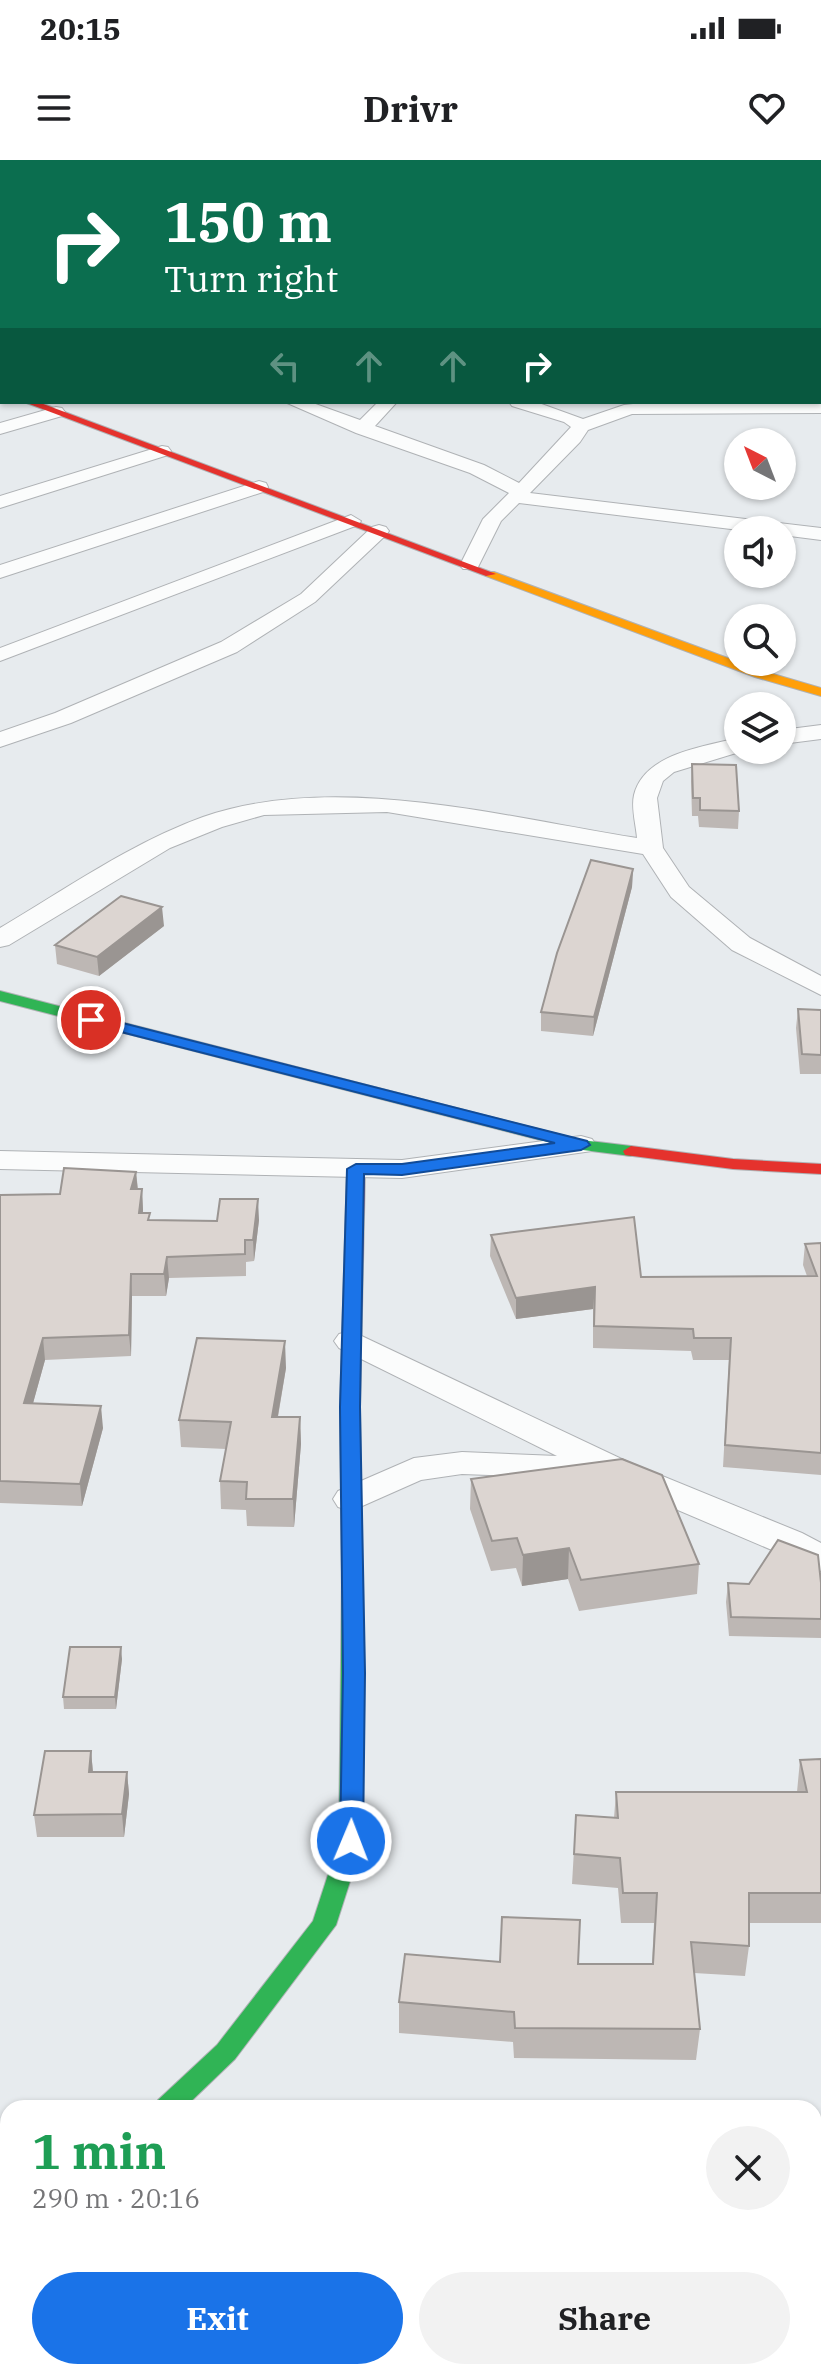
<!DOCTYPE html>
<meta charset="utf-8">
<style>
body{margin:0;font-family:"IBM Plex Serif",serif;background:#f2f2f2;color:#202124;height:100vh;display:flex;flex-direction:column;font-size:30px;white-space:nowrap}
*{box-sizing:border-box;margin:0}
p{font-size:26px;color:#757577}
.icon{flex:none;width:44px;height:44px;fill:none;stroke:currentColor;stroke-width:2;stroke-linecap:round;stroke-linejoin:round}
.map{position:relative;flex:1;overflow:hidden}
.sheet{position:absolute;left:0px;top:1940px;width:822px;height:280px;display:flex;flex-direction:column;background:#fff;border-radius:24px 24px 0 0;box-shadow:0 2px 6px #0004}
.sheet>*{flex:none}
.hud{position:absolute;left:0px;top:0px;width:822px;height:244px;box-shadow:0 2px 6px #0004;background:#0b6e4f;color:#fff;overflow:hidden}
.needle{width:52px;rotate:318deg}
.controls{position:absolute;left:724px;top:268px;display:grid;gap:16px}
.controls a{display:grid;place-items:center;width:72px;height:72px;border-radius:50%;background:#fff;box-shadow:0 2px 6px #0004;font-size:40px}
.pin{position:absolute;display:grid;place-items:center;width:68px;height:68px;color:#fff;margin:-34px;border:4px solid #fff;border-radius:50%;box-shadow:0 2px 8px #0007}
.me{position:absolute;width:88px;margin:-44px;rotate:1deg;stroke-linejoin:round;filter:drop-shadow(0 0 6px #0008)}
.turn{display:flex;align-items:center;gap:28px;height:168px;padding:0 32px;font-size:36px}
.turn .icon{width:104px;height:104px;stroke-width:2.5}
.turn b{display:block;font-size:56px;line-height:68px}
.lanes{display:flex;align-items:center;height:76px;padding:0 32px;background:#0003;justify-content:center;gap:40px;direction:ltr}
.lanes .off{opacity:.35}
.round{display:grid;place-items:center;flex:none;width:84px;height:84px;border-radius:42px;background:#f2f2f2}
.summary{display:flex;align-items:center;justify-content:space-between;height:136px;padding:0 32px}
h1{font-size:48px;font-weight:700;line-height:60px;color:#1e9e55}
.button{display:flex;gap:16px;margin-top:auto;padding:16px 32px}
.button a{flex:1;height:92px;border-radius:48px;background:#1a73e8;color:#fff;font-size:32px;font-weight:700;line-height:92px;text-align:center}
.button a+a{background:#f2f2f2;color:#202124}
.status{display:flex;justify-content:space-between;align-items:center;height:56px;padding:0 40px;background:#fff;direction:ltr}
.status svg{height:22px;fill:currentColor}
header{display:flex;justify-content:space-between;align-items:center;height:104px;padding:0 32px;background:#fff;font-size:36px;font-weight:700}
.map>svg:first-child{display:block}
.lines{fill:none;stroke-linecap:round;stroke-linejoin:round}
.street-casing{stroke:#afb2b5;stroke-width:2}
.fast-casing{stroke:#afb2b5;stroke-width:2}
.slow-casing{stroke:#afb2b5;stroke-width:2}
.jam-casing{stroke:#afb2b5;stroke-width:2}
.street{fill:#fbfcfc;fill-rule:evenodd}
.fast{fill:#30b455;fill-rule:evenodd}
.slow{fill:#ff9f0a;fill-rule:evenodd}
.jam{fill:#e5322d;fill-rule:evenodd}
.wall{fill:#bdb7b4}
.shaded-wall{fill:#9a9592}
.building{fill:#dcd5d1;stroke:#9a9592;stroke-width:2}
.route{fill:#1a73e8;stroke:#114b97;stroke-width:2}
</style>
<div class="status"><b>20:15</b><svg viewBox="0 0 49 12"><path d="M0 12V9h3v3zM5 12V6h3v6zM10 12V3h3v9zM15 12V0h3v12zM26 1h20v11H26zM47 4h2v5h-2z"/></svg></div>
<header><svg class="icon" aria-label="menu" viewBox="0 0 24 24"><path d="M4 6h16M4 12h16M4 18h16"/></svg>Drivr<svg class="icon" aria-label="heart" viewBox="0 0 24 24"><path d="M12 20l-8-8c-3-5 5-10 8-4 3-6 11-1 8 4z"/></svg></header>
<div class="map">
<svg width="821" height="2220" viewBox="0 0 821 2220">
<rect width="100%" height="100%" fill="#e7ebee"/>
<g class="lines">
<defs>
<path id="street" d="M 278,0 L 298,0 L 276,2 Z
M 519,0 L 535,0 L 537,2 L 521,2 Z
M 716,0 L 736,0 L 714,2 Z
M 806,0 L 821,0 L 821,6 L 820,2 Z
M 820,107 L 821,107 L 821,117 L 820,117 Z
M 0,125 L 2,126 L 2,136 L 0,135 Z
M 0,187 L 2,187 L 2,197 L 0,197 Z
M 0,226 L 2,226 L 2,237 L 0,237 Z
M 285,242 L 310,242 L 360,260 L 378,242 L 397,242 L 375,266 L 484,305 L 519,323 L 571,267 L 564,262 L 512,246 L 509,242 L 536,242 L 583,259 L 624,245 L 651,242 L 821,243 L 821,253 L 632,254 L 588,270 L 580,282 L 530,333 L 821,368 L 821,380 L 782,375 L 782,370 L 739,370 L 519,343 L 501,361 L 477,409 L 463,409 L 460,405 L 483,359 L 509,333 L 470,313 L 356,273 Z
M 56,247 L 62,248 L 65,252 L 62,256 L 0,274 L 0,263 Z
M 162,286 L 168,287 L 171,291 L 168,295 L 0,348 L 0,336 Z
M 259,321 L 266,323 L 268,327 L 266,331 L 0,418 L 0,405 Z
M 351,355 L 361,361 L 358,365 L 0,501 L 0,488 Z
M 379,365 L 386,367 L 389,371 L 386,375 L 315,442 L 237,492 L 71,563 L 0,587 L 0,572 L 55,553 L 221,482 L 301,434 L 372,367 Z
M 821,565 L 821,579 L 782,584 L 782,570 Z
M 738,578 L 738,590 L 746,590 L 674,612 L 663,621 L 657,638 L 663,688 L 689,727 L 750,778 L 821,816 L 821,835 L 732,790 L 671,737 L 643,694 L 387,652 L 264,655 L 222,667 L 170,688 L 9,785 L 0,787 L 0,768 C 66,729 131,683 203,657 C 335,611 503,657 637,678 C 636,665 631,648 634,635 C 644,594 702,587 738,578 Z
M 581,976 L 592,979 L 596,985 L 592,991 L 402,1018 L 0,1009 L 0,991 L 402,1000 Z
M 351,1171 L 628,1302 L 802,1373 L 821,1383 L 821,1411 L 605,1319 L 462,1314 L 421,1320 L 351,1351 L 338,1347 L 333,1339 L 338,1331 L 414,1298 L 462,1292 L 557,1296 L 339,1188 L 334,1181 L 339,1174 Z
M 814,2084 L 821,2084 L 821,2128 L 814,2128 Z
M 8,2090 L 8,2141 L 0,2144 L 0,2093 Z"/>
<path id="fast" d="M 0,831 L 581,980 L 631,986 L 639,991 L 631,996 L 575,989 L 0,841 Z
M 352,1405 L 359,1407 L 362,1412 L 363,1681 L 336,1765 L 235,1899 L 184,1948 L 154,1948 L 158,1940 L 217,1885 L 313,1761 L 339,1681 L 342,1412 L 345,1407 Z"/>
<path id="slow" d="M 486,412 L 494,412 L 763,511 L 821,528 L 821,536 L 755,517 L 486,416 Z"/>
<path id="jam" d="M 24,242 L 38,242 L 496,414 L 486,416 Z
M 631,986 L 733,999 L 821,1004 L 821,1014 L 733,1009 L 625,995 L 623,991 Z
M 356,1004 L 365,1009 L 360,1247 L 362,1412 L 359,1417 L 345,1417 L 342,1412 L 340,1247 L 347,1009 Z"/>
</defs>
<use href="#street" class="street-casing"/>
<use href="#fast" class="fast-casing"/>
<use href="#slow" class="slow-casing"/>
<use href="#jam" class="jam-casing"/>
<use href="#street" class="street"/>
<use href="#fast" class="fast"/>
<use href="#slow" class="slow"/>
<use href="#jam" class="jam"/>
</g>
<path class="wall" d="M 692,604 L 739,651 L 738,669 L 699,667 L 698,656 L 692,656 L 691,621 Z
M 633,709 L 632,727 L 593,876 L 541,871 L 541,852 Z
M 164,766 L 99,816 L 57,804 L 55,785 Z
M 798,849 L 821,850 L 821,914 L 800,914 L 796,868 Z
M 136,1012 L 138,1029 L 142,1029 L 143,1053 L 150,1060 L 217,1061 L 259,1060 L 254,1101 L 246,1102 L 246,1116 L 169,1118 L 166,1136 L 132,1136 L 131,1196 L 45,1200 L 33,1243 L 103,1268 L 82,1346 L 0,1343 L 0,1035 L 60,1034 Z
M 491,1075 L 641,1117 L 807,1116 L 803,1105 L 805,1084 L 821,1083 L 821,1315 L 723,1307 L 729,1200 L 693,1200 L 691,1191 L 593,1188 L 593,1149 L 516,1159 L 490,1096 Z
M 286,1208 L 278,1257 L 300,1257 L 301,1284 L 294,1367 L 247,1366 L 246,1350 L 221,1349 L 220,1321 L 226,1289 L 181,1287 L 179,1260 Z
M 471,1319 L 699,1404 L 697,1434 L 579,1451 L 568,1419 L 522,1426 L 516,1408 L 491,1411 L 470,1349 Z
M 728,1423 L 821,1423 L 821,1478 L 729,1476 L 726,1442 Z
M 122,1499 L 116,1549 L 64,1549 L 63,1537 Z
M 91,1591 L 93,1612 L 127,1612 L 129,1634 L 124,1677 L 37,1677 L 34,1655 Z
M 821,1599 L 821,1763 L 749,1763 L 749,1786 L 745,1816 L 694,1813 L 700,1869 L 696,1900 L 514,1898 L 513,1882 L 399,1873 L 399,1842 L 500,1802 L 652,1804 L 654,1763 L 621,1763 L 618,1728 L 572,1724 L 576,1655 L 614,1658 L 616,1632 L 797,1632 L 800,1600 Z"/>
<path class="shaded-wall" d="M 633,709 L 632,727 L 593,876 L 594,857 Z
M 162,747 L 164,766 L 99,816 L 97,797 Z
M 136,1012 L 138,1033 L 131,1029 Z
M 142,1029 L 143,1050 L 141,1074 L 139,1053 Z
M 258,1039 L 259,1060 L 254,1101 L 253,1080 Z
M 167,1097 L 169,1118 L 166,1136 L 164,1114 Z
M 131,1114 L 132,1136 L 131,1196 L 129,1175 Z
M 595,1127 L 593,1149 L 516,1159 L 516,1138 Z
M 43,1178 L 45,1200 L 27,1265 L 24,1243 Z
M 285,1181 L 286,1208 L 273,1284 L 272,1257 Z
M 101,1246 L 103,1268 L 82,1346 L 80,1324 Z
M 300,1257 L 301,1284 L 294,1367 L 293,1339 Z
M 569,1388 L 568,1419 L 522,1426 L 523,1395 Z
M 121,1487 L 122,1499 L 116,1549 L 115,1537 Z
M 91,1591 L 93,1613 L 89,1612 Z
M 127,1612 L 129,1634 L 124,1677 L 122,1654 Z"/>
<path class="building" d="M 692,604 L 736,605 L 739,651 L 700,650 L 700,638 L 693,638 Z
M 591,700 L 633,709 L 594,857 L 541,852 L 557,793 Z
M 121,736 L 162,747 L 97,797 L 55,785 Z
M 798,849 L 821,850 L 821,895 L 802,894 Z
M 64,1008 L 136,1012 L 131,1029 L 142,1029 L 139,1053 L 150,1053 L 148,1060 L 217,1061 L 220,1039 L 258,1039 L 253,1080 L 245,1080 L 245,1094 L 167,1097 L 164,1114 L 131,1114 L 129,1175 L 43,1178 L 24,1243 L 101,1246 L 80,1324 L 0,1321 L 0,1035 L 60,1034 Z
M 634,1057 L 641,1117 L 817,1116 L 805,1084 L 821,1083 L 821,1293 L 725,1285 L 731,1178 L 694,1178 L 693,1169 L 594,1166 L 595,1127 L 516,1138 L 491,1075 Z
M 197,1178 L 285,1181 L 272,1257 L 300,1257 L 293,1339 L 246,1339 L 247,1322 L 220,1321 L 231,1262 L 179,1260 Z
M 622,1299 L 662,1315 L 699,1404 L 581,1420 L 569,1388 L 523,1395 L 517,1378 L 492,1381 L 471,1319 Z
M 778,1380 L 818,1395 L 821,1423 L 821,1459 L 731,1457 L 728,1423 L 749,1424 Z
M 70,1487 L 121,1487 L 115,1537 L 63,1537 Z
M 45,1591 L 91,1591 L 89,1612 L 127,1612 L 122,1654 L 34,1655 Z
M 821,1599 L 821,1733 L 749,1733 L 749,1786 L 691,1782 L 700,1869 L 515,1868 L 514,1852 L 399,1842 L 405,1794 L 500,1802 L 502,1757 L 580,1760 L 578,1804 L 653,1804 L 657,1733 L 623,1733 L 620,1698 L 574,1694 L 576,1655 L 618,1658 L 616,1632 L 807,1632 L 800,1600 Z"/>
<path class="route" d="M 91,855 L 587,981 L 590,985 L 581,990 L 402,1015 L 364,1014 L 360,1247 L 365,1513 L 363,1681 L 360,1687 L 351,1690 L 343,1687 L 340,1681 L 343,1513 L 340,1247 L 347,1009 L 356,1004 L 402,1004 L 555,983 L 86,863 L 83,860 Z"/>
</svg>
<div class="controls">
<a><svg class="needle" viewBox="-14 -14 28 28"><path d="M0-13l5 13h-10z" fill="#e53935"/><path d="M0 13l5-13h-10z" fill="#757577"/></svg></a>
<a><svg class="icon" aria-label="sound" viewBox="0 0 24 24"><path d="M4 9h4l5-4v14l-5-4H4zM17 9q2 3 0 6"/></svg></a>
<a><svg class="icon" aria-label="search" viewBox="0 0 24 24"><circle cx="10" cy="10" r="6"/><path d="M15 15l6 6"/></svg></a>
<a><svg class="icon" aria-label="layers" viewBox="0 0 24 24"><path d="M12 4l9 5-9 5-9-5zM3 14l9 5 9-5"/></svg></a>
</div>
<div class="pin" style="left:91px;top:860px;background:#d93025"><svg class="icon" aria-label="arrive" viewBox="0 0 24 24"><path d="M6 21V4h12l-3 4 3 4H6"/></svg></div>
<svg class="me" style="left:351px;top:1681px" viewBox="-20 -20 40 40"><circle r="17" fill="#1a73e8" stroke="#fff" stroke-width="3"/><path d="M0-11L8 9 0 5-8 9z" fill="#fff"/></svg>
<div class="hud">
<div class="turn"><svg class="icon" aria-label="right" viewBox="0 0 24 24"><path d="M7 20v-9h11M14 6l5 5-5 5"/></svg><div><b>150 m</b>Turn right</div></div>
<div class="lanes"><svg class="icon off" aria-label="left" viewBox="0 0 24 24"><path d="M17 20v-9H6M10 6l-5 5 5 5"/></svg><svg class="icon off" aria-label="ahead" viewBox="0 0 24 24"><path d="M12 20V5M6 11l6-6 6 6"/></svg><svg class="icon off" aria-label="ahead" viewBox="0 0 24 24"><path d="M12 20V5M6 11l6-6 6 6"/></svg><svg class="icon" aria-label="right" viewBox="0 0 24 24"><path d="M7 20v-9h11M14 6l5 5-5 5"/></svg></div>
</div>
<section class="sheet">
<div class="summary"><div><h1>1 min</h1><p>290 m · 20:16</p></div><a class="round"><svg class="icon" aria-label="close" viewBox="0 0 24 24"><path d="M6 6l12 12M18 6L6 18"/></svg></a></div>
<div class="button"><a>Exit</a><a>Share</a></div>
</section>
</div>
